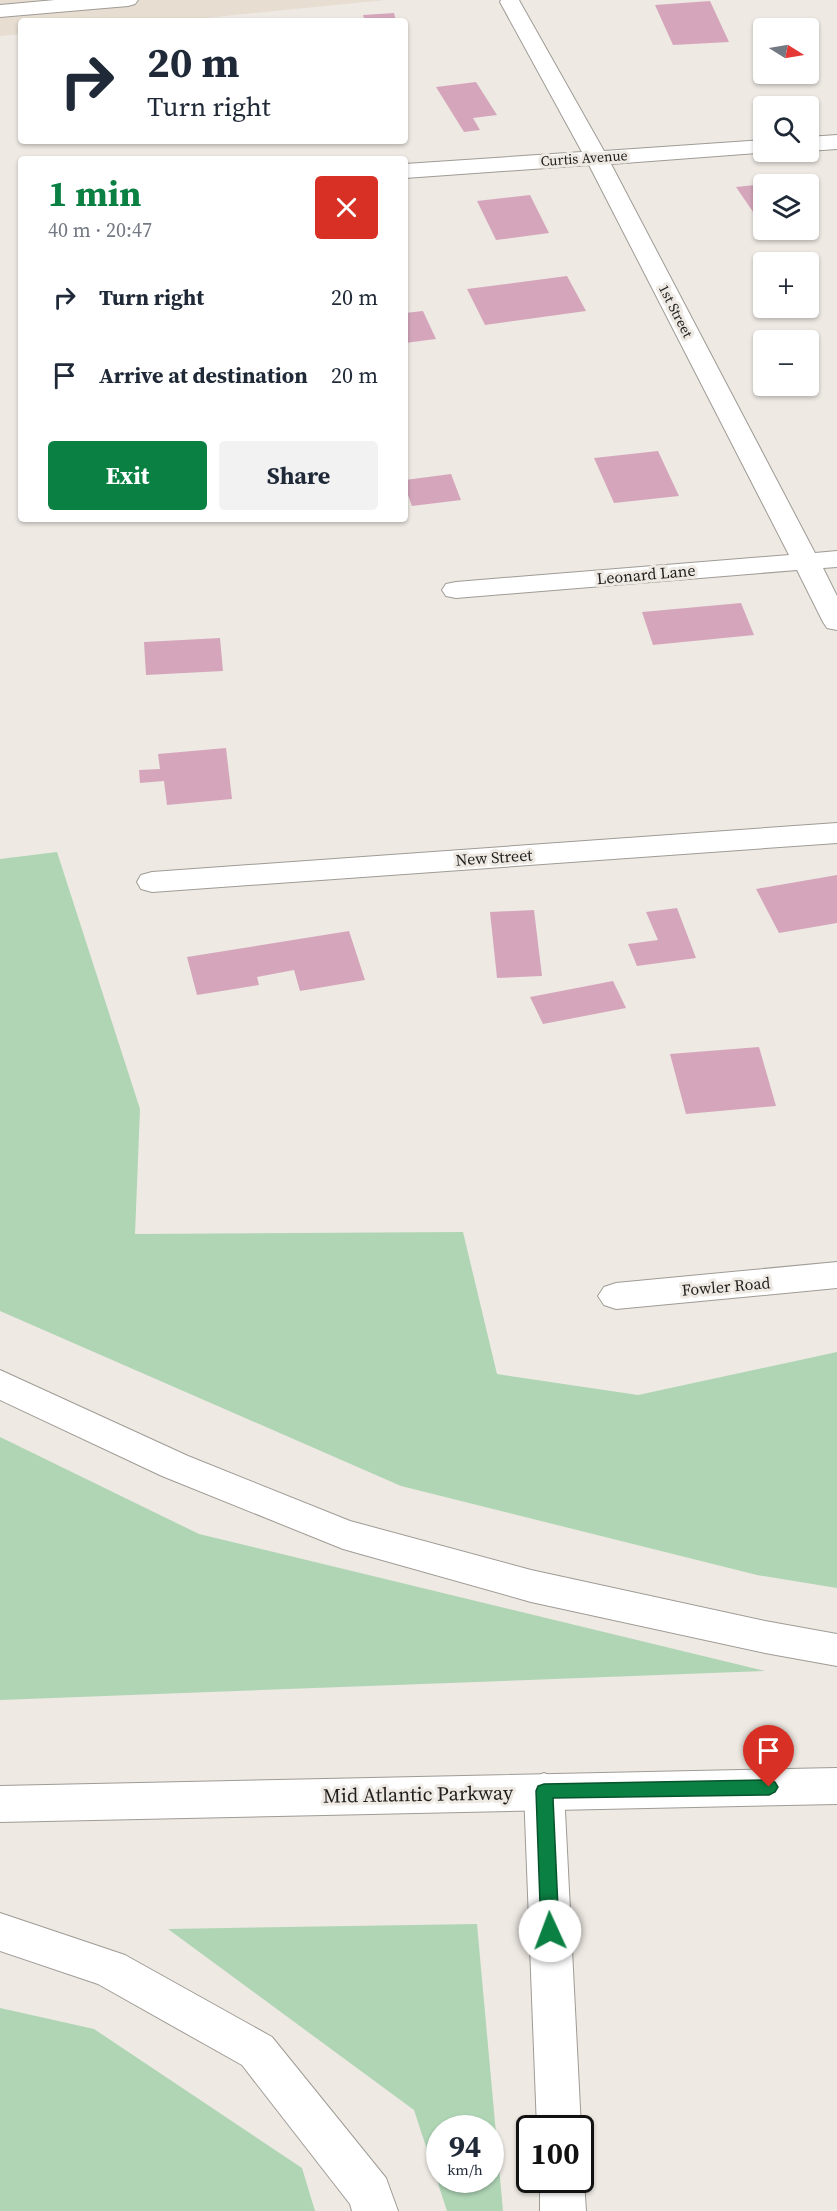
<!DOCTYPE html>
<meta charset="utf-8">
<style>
body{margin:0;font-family:"Source Serif 4",serif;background:#f2f2f3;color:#1f2937;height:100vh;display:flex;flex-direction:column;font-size:22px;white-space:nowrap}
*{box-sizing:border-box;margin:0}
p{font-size:20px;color:#747a83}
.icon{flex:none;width:33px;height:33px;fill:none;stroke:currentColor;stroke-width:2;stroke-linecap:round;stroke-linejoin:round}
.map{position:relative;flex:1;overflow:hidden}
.sheet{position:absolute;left:18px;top:156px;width:390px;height:366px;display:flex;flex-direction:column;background:#fff;border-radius:6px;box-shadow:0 2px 4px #0004}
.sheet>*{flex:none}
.top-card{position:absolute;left:18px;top:18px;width:390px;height:126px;border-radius:6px;box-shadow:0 2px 4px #0004;background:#fff;color:#1f2937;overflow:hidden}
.needle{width:39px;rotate:101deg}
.fabs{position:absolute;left:753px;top:18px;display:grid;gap:12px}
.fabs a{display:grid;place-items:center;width:66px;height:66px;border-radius:6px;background:#fff;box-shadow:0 2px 4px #0004;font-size:30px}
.speed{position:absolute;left:426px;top:2115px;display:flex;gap:12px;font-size:30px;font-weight:700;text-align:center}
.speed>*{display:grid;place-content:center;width:78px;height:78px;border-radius:50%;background:#fff;box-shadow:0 2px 4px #0004;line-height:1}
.speed small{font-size:15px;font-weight:400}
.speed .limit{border:3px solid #111;border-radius:9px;background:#fff;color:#111}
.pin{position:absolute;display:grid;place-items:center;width:51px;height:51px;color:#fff;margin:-62px -26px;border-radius:50% 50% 50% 0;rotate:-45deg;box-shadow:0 0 6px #0007}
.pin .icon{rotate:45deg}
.me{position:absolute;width:66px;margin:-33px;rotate:358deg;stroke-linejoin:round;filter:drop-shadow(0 0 4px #0008)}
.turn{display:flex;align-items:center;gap:21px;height:126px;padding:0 30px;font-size:27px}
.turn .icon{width:78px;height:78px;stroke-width:2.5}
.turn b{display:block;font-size:42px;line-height:51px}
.round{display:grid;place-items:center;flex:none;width:63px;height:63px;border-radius:6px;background:#f2f2f3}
.summary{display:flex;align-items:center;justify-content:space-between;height:102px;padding:0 30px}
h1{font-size:36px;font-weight:700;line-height:45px;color:#0b8043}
.button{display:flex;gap:12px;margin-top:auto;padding:12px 30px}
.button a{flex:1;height:69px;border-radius:6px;background:#0b8043;color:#fff;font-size:24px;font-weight:700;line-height:69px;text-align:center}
.button a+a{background:#f2f2f3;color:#1f2937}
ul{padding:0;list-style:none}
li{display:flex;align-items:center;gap:18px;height:78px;padding:0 30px}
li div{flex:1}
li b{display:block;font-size:22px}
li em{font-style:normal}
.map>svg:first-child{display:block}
.built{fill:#e7ddd1}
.green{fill:#afd5b5;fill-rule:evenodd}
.building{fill:#d5a6bb}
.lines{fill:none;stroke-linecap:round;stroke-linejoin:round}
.minor-casing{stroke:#9f9b95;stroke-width:2}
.major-casing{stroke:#9f9b95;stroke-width:2}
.highway-casing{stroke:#9f9b95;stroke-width:2}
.minor{fill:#fff;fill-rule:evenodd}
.major{fill:#fff;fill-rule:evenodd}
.highway{fill:#fff;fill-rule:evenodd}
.route{fill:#0b8043;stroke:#07532c;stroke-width:1.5}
.labels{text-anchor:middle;stroke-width:6;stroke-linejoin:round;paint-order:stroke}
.far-street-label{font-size:14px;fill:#201e1c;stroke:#eee9e3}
.street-label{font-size:16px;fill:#201e1c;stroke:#eee9e3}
.near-street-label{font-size:20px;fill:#201e1c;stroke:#eee9e3}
</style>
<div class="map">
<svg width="837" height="2211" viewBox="0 0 837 2211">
<rect width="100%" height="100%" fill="#eee9e3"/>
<path class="built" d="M 0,0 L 385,0 L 174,21 L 21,21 L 21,34 L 0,36 Z"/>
<path class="green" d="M 57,852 L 140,1109 L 135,1234 L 463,1232 L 497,1374 L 638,1395 L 837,1352 L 837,1588 L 757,1575 L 401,1486 L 0,1311 L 0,859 Z
M 0,1437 L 199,1534 L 765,1671 L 0,1700 Z
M 477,1924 L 503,2211 L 447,2211 L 414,2110 L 168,1929 ZM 440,2128 L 490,2128 L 490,2180 L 440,2180 Z
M 0,2008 L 94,2029 L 302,2168 L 315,2211 L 0,2211 Z"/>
<path class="building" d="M 710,1 L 729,42 L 673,45 L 655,5 Z
M 394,13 L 396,21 L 365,21 L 363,15 Z
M 476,82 L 497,115 L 473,118 L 480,130 L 464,132 L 436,87 Z
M 764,184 L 764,224 L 762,225 L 736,187 Z
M 530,195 L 549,233 L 496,240 L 477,201 Z
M 567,276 L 586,311 L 485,325 L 467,289 Z
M 423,311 L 436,339 L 405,343 L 405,313 Z
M 658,451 L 679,496 L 614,503 L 594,458 Z
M 451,474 L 461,500 L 412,506 L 408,495 L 405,495 L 405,480 Z
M 741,603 L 754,635 L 653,645 L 642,612 Z
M 220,638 L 223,671 L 146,675 L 144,642 Z
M 226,748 L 232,799 L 167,805 L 164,781 L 140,783 L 139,770 L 160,769 L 158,754 Z
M 837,875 L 837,923 L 779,933 L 756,889 Z
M 677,908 L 696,958 L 637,966 L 628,944 L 658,940 L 646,912 Z
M 534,910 L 542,976 L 497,978 L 490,912 Z
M 349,931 L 365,980 L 300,991 L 294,970 L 257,977 L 259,985 L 197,995 L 187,957 Z
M 613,981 L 626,1008 L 543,1024 L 530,997 Z
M 759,1047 L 776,1106 L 686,1114 L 670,1054 Z"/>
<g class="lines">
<defs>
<path id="minor" d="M 55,0 L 138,0 L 135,4 L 128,6 L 0,17 L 0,5 Z
M 501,0 L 519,0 L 520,2 L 604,151 L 764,140 L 764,152 L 772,152 L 611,164 L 815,553 L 837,551 L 837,567 L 823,568 L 837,596 L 837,630 L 827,628 L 823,622 L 797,570 L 456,598 L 446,596 L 442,590 L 446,584 L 456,582 L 789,555 L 589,165 L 405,178 L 405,164 L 582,152 L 500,2 Z
M 837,135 L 837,149 L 808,151 L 808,137 Z
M 837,823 L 837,843 L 152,892 L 141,889 L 137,882 L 141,875 L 152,872 Z
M 837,1262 L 837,1288 L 616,1309 L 604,1305 L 598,1296 L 604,1287 L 616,1283 Z"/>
<path id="major" d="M 837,1768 L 837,1804 L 0,1822 L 0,1786 Z"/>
<path id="highway" d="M 0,1370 L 188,1456 L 350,1521 L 531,1570 L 765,1621 L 837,1634 L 837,1666 L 765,1653 L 531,1602 L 343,1549 L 162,1476 L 0,1400 Z
M 544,1773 L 558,1779 L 564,1791 L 581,2128 L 580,2129 L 537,2128 L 524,1791 L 530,1779 Z
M 0,1913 L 125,1955 L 272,2037 L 386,2178 L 398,2211 L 352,2211 L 350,2204 L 242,2065 L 98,1984 L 0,1951 Z
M 580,2171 L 584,2180 L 586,2211 L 540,2211 L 540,2180 L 580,2180 Z"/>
</defs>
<use href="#minor" class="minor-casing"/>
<use href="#major" class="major-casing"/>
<use href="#highway" class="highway-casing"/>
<use href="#minor" class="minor"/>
<use href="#major" class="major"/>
<use href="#highway" class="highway"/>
</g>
<path class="route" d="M 769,1780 L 775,1782 L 778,1787 L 775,1792 L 769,1795 L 553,1798 L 559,1931 L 556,1937 L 550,1939 L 544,1937 L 541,1931 L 536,1791 L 538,1786 L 544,1784 Z"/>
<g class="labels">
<g class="far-street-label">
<text transform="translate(584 158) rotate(-4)" y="5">Curtis Avenue</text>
<text transform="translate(676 311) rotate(63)" y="5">1st Street</text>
</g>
<g class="street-label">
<text transform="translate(646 574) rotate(-5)" y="6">Leonard Lane</text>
<text transform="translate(494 857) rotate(-4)" y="6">New Street</text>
<text transform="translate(726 1286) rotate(-5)" y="6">Fowler Road</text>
</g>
<g class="near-street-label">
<text transform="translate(418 1794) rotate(-1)" y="7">Mid Atlantic Parkway</text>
</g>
</g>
</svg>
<div class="fabs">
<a><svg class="needle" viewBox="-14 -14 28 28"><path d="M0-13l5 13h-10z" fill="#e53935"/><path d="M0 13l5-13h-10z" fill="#747a83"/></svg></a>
<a><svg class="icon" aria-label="search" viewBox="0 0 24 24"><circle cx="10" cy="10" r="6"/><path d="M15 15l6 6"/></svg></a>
<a><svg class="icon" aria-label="layers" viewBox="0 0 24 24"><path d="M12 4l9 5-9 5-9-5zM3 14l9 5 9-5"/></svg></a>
<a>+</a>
<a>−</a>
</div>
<div class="speed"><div>94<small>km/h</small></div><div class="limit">100</div></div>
<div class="pin" style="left:769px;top:1787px;background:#d93025"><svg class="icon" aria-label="arrive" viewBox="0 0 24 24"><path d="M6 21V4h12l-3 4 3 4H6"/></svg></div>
<svg class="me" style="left:550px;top:1931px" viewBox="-20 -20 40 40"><circle r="19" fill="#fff"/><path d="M0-13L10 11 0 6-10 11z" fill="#0b8043"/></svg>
<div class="top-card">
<div class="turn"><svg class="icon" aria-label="right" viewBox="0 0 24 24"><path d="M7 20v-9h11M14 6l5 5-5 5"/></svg><div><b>20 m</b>Turn right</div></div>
</div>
<section class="sheet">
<div class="summary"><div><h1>1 min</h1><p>40 m · 20:47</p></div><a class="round" style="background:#d93025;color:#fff"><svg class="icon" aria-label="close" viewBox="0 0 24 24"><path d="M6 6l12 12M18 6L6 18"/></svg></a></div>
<ul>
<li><svg class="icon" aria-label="right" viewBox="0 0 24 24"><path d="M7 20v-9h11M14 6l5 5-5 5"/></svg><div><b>Turn right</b></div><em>20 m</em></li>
<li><svg class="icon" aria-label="arrive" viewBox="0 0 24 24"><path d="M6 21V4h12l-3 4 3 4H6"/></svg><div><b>Arrive at destination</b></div><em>20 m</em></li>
</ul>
<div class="button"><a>Exit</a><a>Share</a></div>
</section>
</div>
